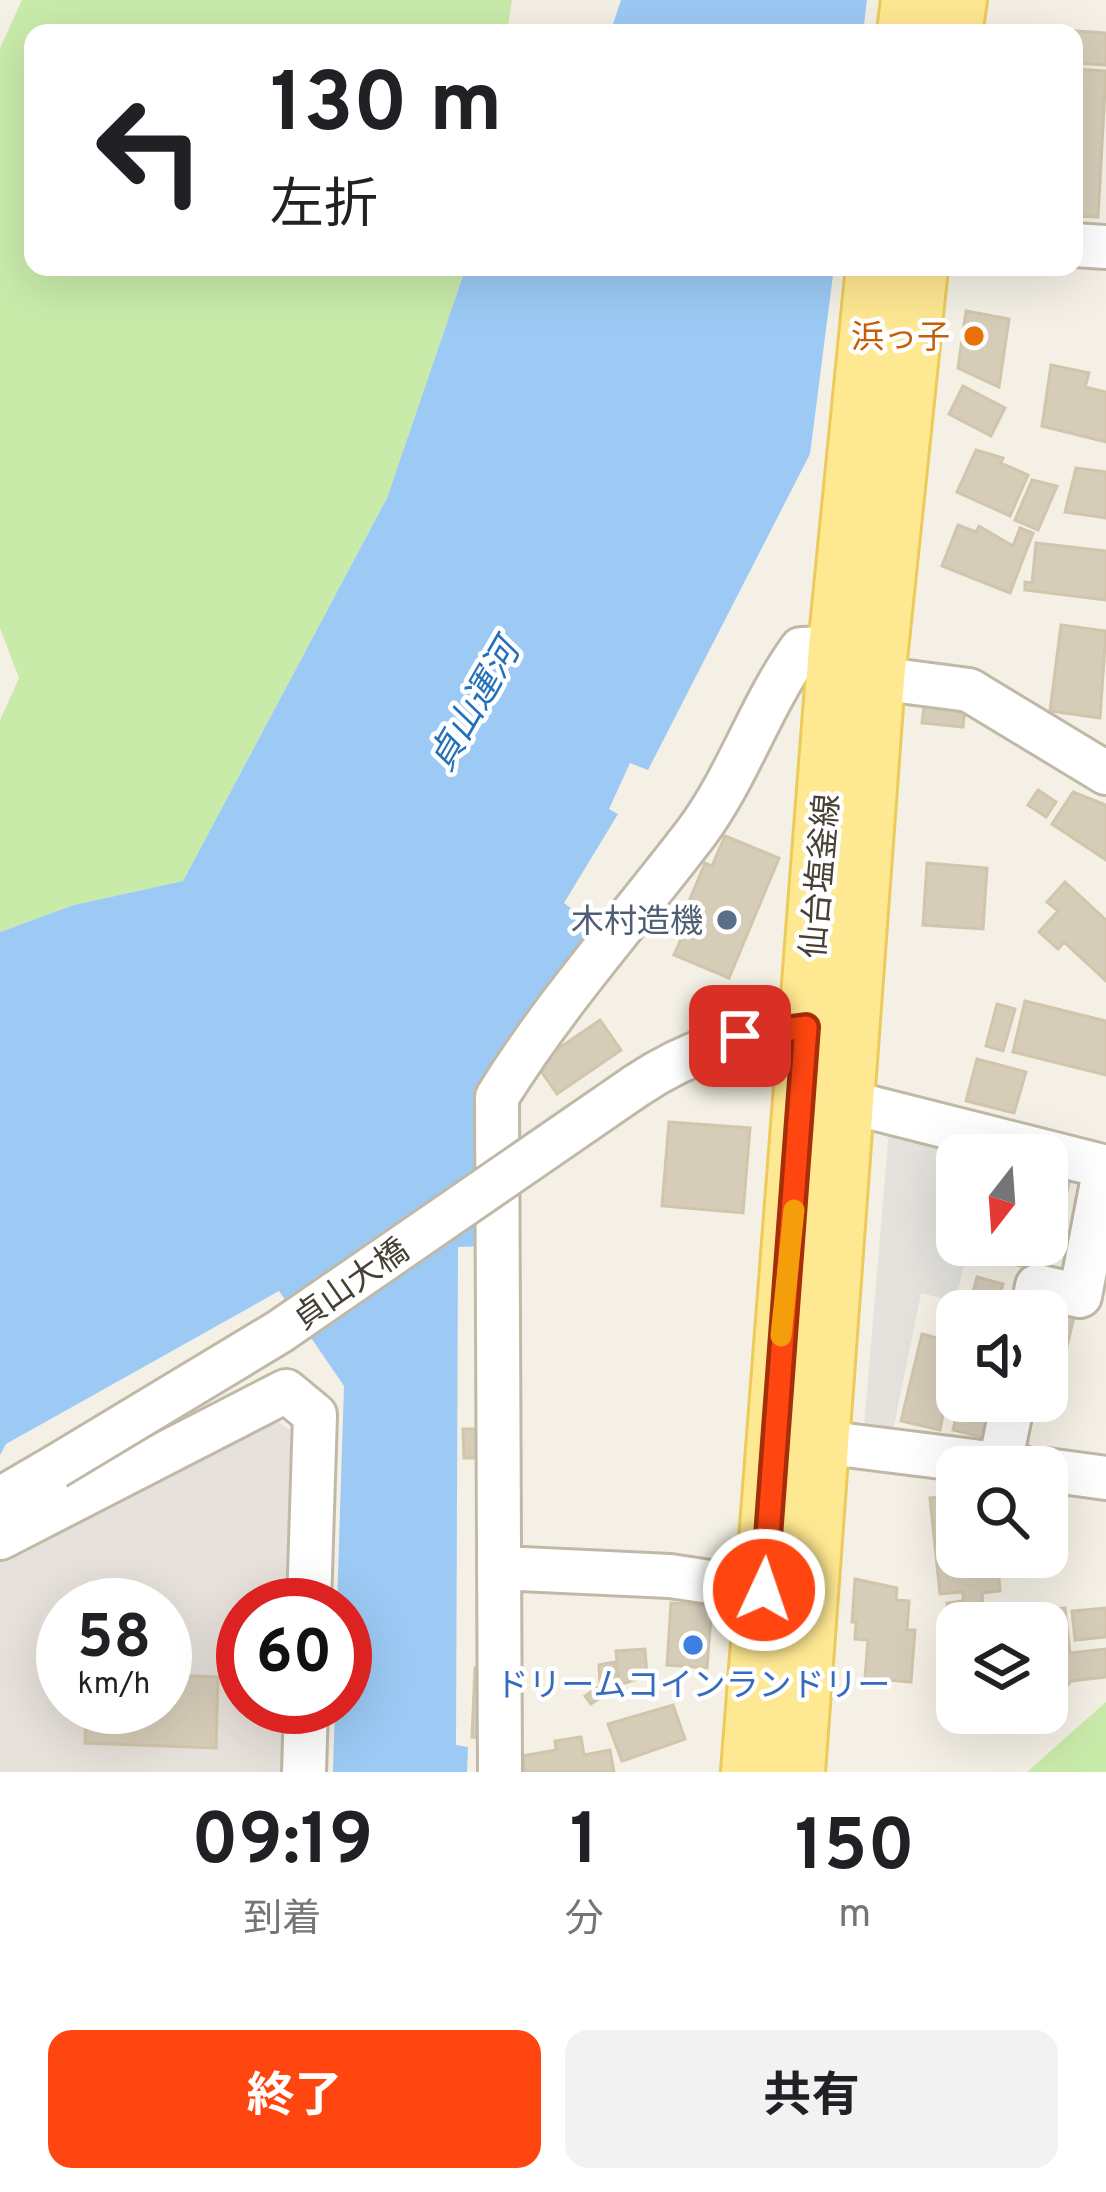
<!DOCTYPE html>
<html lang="ja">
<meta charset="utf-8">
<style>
body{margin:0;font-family:Overpass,"Noto Sans JP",sans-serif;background:#f2f2f2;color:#202124;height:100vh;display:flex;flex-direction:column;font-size:45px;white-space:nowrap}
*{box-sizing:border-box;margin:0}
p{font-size:39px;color:#757577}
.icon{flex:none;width:66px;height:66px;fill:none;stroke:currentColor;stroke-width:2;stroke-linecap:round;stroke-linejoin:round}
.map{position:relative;height:1772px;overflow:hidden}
.side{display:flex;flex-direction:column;background:#fff;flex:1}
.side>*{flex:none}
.top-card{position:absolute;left:24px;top:24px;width:1059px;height:252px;border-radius:24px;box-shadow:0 12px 48px #0002;background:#fff;color:#202124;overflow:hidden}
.needle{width:78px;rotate:197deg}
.controls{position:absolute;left:936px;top:1134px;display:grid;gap:24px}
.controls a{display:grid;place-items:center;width:132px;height:132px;border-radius:24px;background:#fff;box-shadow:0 12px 48px #0002;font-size:60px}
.speed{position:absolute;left:36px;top:1578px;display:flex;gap:24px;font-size:60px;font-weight:700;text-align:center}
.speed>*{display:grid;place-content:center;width:156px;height:156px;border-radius:50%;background:#fff;box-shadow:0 12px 48px #0002;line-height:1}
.speed small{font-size:30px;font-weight:400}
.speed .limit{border:18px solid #d22;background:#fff;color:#111}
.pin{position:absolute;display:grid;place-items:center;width:102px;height:102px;color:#fff;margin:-51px;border-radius:24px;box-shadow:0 6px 18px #0006}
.me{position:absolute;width:132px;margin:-66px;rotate:3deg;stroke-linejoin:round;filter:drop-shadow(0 0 9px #0008)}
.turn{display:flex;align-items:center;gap:42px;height:252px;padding:0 48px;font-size:54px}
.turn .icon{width:156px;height:156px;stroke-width:2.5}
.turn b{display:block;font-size:84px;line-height:102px}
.eta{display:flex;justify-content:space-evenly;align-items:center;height:204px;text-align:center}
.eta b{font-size:72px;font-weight:700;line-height:84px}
.button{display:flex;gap:24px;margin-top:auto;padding:24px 48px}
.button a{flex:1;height:138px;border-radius:24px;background:#ff4610;color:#fff;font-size:48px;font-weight:700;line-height:138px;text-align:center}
.button a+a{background:#f2f2f2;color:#202124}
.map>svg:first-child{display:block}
.industrial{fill:#e6e1da;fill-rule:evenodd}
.green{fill:#c9ebaa}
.parking{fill:#e4e2dd}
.water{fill:#9ccaf5}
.building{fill:#d6cdb9;stroke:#d1c6ac;stroke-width:3}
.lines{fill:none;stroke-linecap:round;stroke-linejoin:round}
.minor-casing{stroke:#c0b9a7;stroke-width:48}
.major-casing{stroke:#eccb5a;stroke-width:60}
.minor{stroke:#fff;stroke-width:42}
.major{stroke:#ffe892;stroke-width:54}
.minor-bridge-casing{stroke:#c0b9a7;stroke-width:48;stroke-linecap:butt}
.minor-bridge{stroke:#fff;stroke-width:42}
.route-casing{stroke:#a62e0a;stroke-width:30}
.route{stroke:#ff4610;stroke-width:21}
.slow{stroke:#f59e0b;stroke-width:21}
.food-dot{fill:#e8710a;stroke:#fff;stroke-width:4.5}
.service-dot{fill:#5c6f8a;stroke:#fff;stroke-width:4.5}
.shop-dot{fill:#3f7fe0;stroke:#fff;stroke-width:4.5}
.labels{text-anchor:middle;stroke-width:9;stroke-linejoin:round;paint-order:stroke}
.food-label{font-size:33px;fill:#c56008;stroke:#fff;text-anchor:end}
.street-label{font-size:33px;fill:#464134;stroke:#fff}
.service-label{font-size:33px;fill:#4e5e75;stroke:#fff;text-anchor:end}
.shop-label{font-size:33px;fill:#366cbe;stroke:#fff}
.water-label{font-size:36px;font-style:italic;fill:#2570ba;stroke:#fff}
</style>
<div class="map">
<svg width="1106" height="1772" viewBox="0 0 1106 1772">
<rect width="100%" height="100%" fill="#f4f0e5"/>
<path class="industrial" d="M 276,1421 L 297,1434 L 292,1605 L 243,1605 L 243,1707 L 289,1707 L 287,1772 L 0,1772 L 0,1556 ZM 63,1605 L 165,1605 L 165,1707 L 63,1707 Z"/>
<path class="green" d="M 22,0 L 512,0 L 507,33 L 33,33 L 33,267 L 466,267 L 387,498 L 183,881 L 74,905 L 0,932 L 0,720 L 19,678 L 0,628 L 0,48 Z
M 1106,1702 L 1106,1772 L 1027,1772 Z"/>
<path class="parking" d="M 889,1130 L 990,1155 L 957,1155 L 957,1245 L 969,1245 L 955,1302 L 921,1293 L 893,1431 L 864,1427 Z"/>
<path class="water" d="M 621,0 L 867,0 L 863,33 L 610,33 Z
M 466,267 L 834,267 L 810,454 L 648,770 L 630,763 L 609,809 L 618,814 L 564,903 L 596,927 L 482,1092 L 484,1246 L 458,1247 L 456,1745 L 468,1747 L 467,1772 L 333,1772 L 335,1707 L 345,1707 L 345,1605 L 337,1605 L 344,1386 L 279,1291 L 6,1444 L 0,1455 L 0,932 L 74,905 L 183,881 L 387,498 Z"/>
<path class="building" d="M 1019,27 L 1106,33 L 1106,65 L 1074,63 L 1074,33 L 1019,33 Z
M 1074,69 L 1106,71 L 1098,217 L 1074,216 Z
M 966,311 L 1009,319 L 999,387 L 958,368 Z
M 1051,365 L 1089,373 L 1085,387 L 1106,392 L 1106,442 L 1042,426 Z
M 963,386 L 1005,408 L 991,436 L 949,414 Z
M 976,450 L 1003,458 L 1001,463 L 1028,475 L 1010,516 L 957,492 Z
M 1076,468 L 1106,472 L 1106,518 L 1065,512 Z
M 1032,480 L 1057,486 L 1038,530 L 1015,520 Z
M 958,525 L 976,532 L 979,526 L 1013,546 L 1020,528 L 1033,533 L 1010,593 L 942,566 Z
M 1036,543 L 1106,551 L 1106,600 L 1025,590 L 1025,582 L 1032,583 Z
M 1061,625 L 1106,631 L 1100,718 L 1050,711 Z
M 925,696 L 966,700 L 963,727 L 922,723 Z
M 1038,790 L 1056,802 L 1046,817 L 1028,805 Z
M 1073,792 L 1106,805 L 1106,860 L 1052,824 Z
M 725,836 L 779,858 L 729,978 L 674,955 L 685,930 L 678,928 L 705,863 L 712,866 Z
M 927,863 L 987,868 L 983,929 L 923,925 Z
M 1065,882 L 1106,920 L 1106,981 L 1064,942 L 1058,949 L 1039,932 L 1058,911 L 1047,902 Z
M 1025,1001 L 1106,1021 L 1106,1075 L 1013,1052 Z
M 997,1004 L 1015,1009 L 1003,1051 L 986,1046 Z
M 600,1020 L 621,1050 L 557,1094 L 536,1064 Z
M 977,1059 L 1026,1072 L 1014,1113 L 966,1101 Z
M 669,1122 L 750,1128 L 743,1213 L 662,1206 Z
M 1047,1178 L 1069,1183 L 1063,1210 L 1047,1207 Z
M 1047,1229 L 1053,1230 L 1044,1271 L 984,1258 L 987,1245 L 1047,1245 Z
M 977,1277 L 1003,1284 L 995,1311 L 968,1311 Z
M 1063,1306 L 1061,1314 L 1074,1317 L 1065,1355 L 1047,1351 L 1047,1311 Z
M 922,1334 L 957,1343 L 940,1430 L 901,1421 Z
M 960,1401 L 1003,1401 L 993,1440 L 953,1430 Z
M 463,1429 L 486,1429 L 487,1458 L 464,1458 Z
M 957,1496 L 957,1557 L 997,1557 L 1000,1591 L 982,1593 L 983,1607 L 1009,1604 L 1010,1614 L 1065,1608 L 1070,1653 L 1106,1649 L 1106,1677 L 1071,1681 L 1047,1711 L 1047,1623 L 957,1623 L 957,1643 L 951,1644 L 947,1603 L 963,1601 L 963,1592 L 940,1594 L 930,1498 Z
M 855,1579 L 897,1588 L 896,1600 L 909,1601 L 907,1630 L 915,1630 L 911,1682 L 865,1678 L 868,1640 L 855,1639 L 856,1622 L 852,1622 Z
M 671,1603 L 712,1606 L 707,1668 L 667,1665 Z
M 1106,1608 L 1106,1637 L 1075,1640 L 1072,1611 Z
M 645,1649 L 647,1676 L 619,1685 L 616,1651 Z
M 614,1662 L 616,1687 L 591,1704 L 585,1696 L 600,1686 L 599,1665 Z
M 475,1668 L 487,1668 L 484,1738 L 472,1737 Z
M 165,1675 L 218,1677 L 216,1748 L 85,1743 L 86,1707 L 165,1707 Z
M 673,1705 L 685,1739 L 622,1761 L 608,1724 Z
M 963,1713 L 1015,1713 L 1016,1722 L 965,1726 Z
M 581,1737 L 584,1755 L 610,1750 L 614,1772 L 525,1772 L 522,1756 L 556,1750 L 555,1741 Z"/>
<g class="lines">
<defs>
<path id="minor" d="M 1074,245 L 1106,247
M 877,678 L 969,690 L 1106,773
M 833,1075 L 849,1102 L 1106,1167
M 636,1086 C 691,1049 740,1036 805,1027 L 824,1002
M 1032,1311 L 1037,1286 L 1080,1296 L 1105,1167
M 790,1438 L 1021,1467
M 1000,1464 L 1013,1401
M 1047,1470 L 1106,1478
M 0,1499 L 55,1467
M 0,1538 L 286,1391 L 315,1415 L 309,1605
M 500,1568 L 670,1576 L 763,1590
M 304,1772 L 306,1707
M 500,1772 L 497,1097 C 556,1002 629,921 696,833 C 738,777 760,706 801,649 L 836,648"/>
<path id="major" d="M 905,33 L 909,0
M 954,33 L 959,0
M 749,1772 L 836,648 L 874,267
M 797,1772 L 877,678 L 920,267"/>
</defs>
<use href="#minor" class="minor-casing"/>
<use href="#major" class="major-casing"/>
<use href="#minor" class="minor"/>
<use href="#major" class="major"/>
<defs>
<path id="minor-bridge" d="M 55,1467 L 279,1332 L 636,1086"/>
</defs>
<use href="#minor-bridge" class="minor-bridge-casing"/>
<use href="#minor-bridge" class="minor-bridge"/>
</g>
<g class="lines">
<defs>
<path id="route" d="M 740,1036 L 806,1027 L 764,1590"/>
</defs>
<use href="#route" class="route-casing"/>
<use href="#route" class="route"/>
<path class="slow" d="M 781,1336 L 794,1210"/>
</g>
<circle class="food-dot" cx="974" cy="336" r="12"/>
<circle class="service-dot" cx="727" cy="920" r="12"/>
<circle class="shop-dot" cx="693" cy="1645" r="12"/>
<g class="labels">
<g class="food-label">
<text x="950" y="348">浜っ子</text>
</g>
<g class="street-label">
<text transform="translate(819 876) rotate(-85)" y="12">仙台塩釜線</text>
<text transform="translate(350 1283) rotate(-35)" y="12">貞山大橋</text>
</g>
<g class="service-label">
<text x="703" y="932">木村造機</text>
</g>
<g class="shop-label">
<text x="693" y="1696">ドリームコインランドリー</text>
</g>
<g class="water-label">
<text transform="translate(473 705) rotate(-60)" y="13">貞山運河</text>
</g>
</g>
</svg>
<div class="controls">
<a><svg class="needle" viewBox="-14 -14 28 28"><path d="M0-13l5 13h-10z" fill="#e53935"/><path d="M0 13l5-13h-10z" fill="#757577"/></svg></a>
<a><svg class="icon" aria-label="sound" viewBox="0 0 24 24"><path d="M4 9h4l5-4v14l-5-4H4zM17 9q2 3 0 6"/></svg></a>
<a><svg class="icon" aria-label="search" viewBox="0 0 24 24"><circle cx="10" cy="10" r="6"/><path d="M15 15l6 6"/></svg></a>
<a><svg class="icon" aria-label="layers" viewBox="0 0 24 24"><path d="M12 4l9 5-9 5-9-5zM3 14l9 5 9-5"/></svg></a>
</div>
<div class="speed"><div>58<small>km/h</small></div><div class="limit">60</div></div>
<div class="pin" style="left:740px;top:1036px;background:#d93025"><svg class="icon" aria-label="arrive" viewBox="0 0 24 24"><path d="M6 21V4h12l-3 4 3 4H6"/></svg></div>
<svg class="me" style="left:764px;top:1590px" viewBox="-20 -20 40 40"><circle r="17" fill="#ff4610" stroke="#fff" stroke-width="3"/><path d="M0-11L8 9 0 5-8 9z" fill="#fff"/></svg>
<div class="top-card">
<div class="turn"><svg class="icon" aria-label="left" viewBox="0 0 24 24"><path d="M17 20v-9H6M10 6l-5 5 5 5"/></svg><div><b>130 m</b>左折</div></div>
</div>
</div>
<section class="side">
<div class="eta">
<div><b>09:19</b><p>到着</p></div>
<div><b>1</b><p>分</p></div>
<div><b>150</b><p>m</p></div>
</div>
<div class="button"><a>終了</a><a>共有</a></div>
</section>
